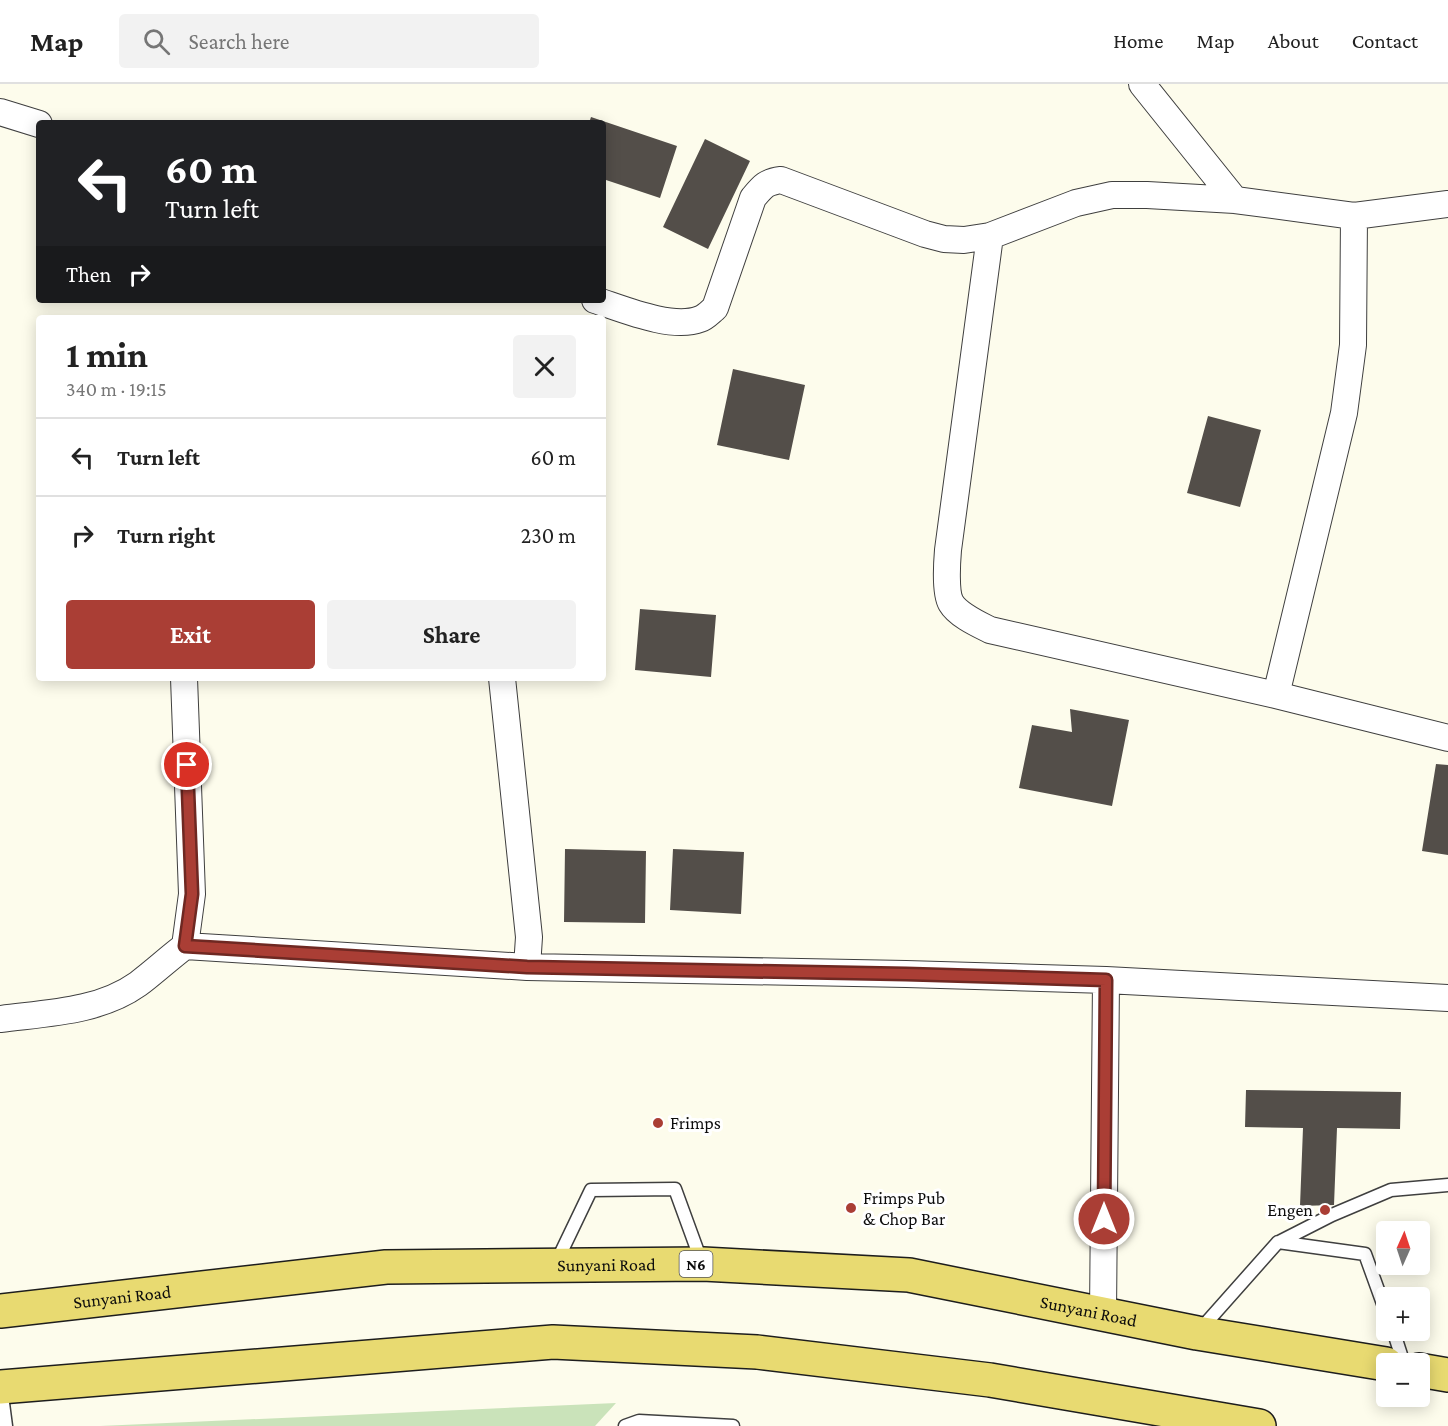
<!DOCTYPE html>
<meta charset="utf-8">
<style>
body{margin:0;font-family:"Crimson Pro",serif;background:#f2f2f2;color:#222;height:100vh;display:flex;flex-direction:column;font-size:22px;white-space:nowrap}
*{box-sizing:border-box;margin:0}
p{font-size:20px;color:#767676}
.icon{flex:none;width:33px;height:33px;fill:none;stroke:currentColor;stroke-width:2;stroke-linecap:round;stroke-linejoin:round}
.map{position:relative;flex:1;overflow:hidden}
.sheet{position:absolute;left:36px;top:231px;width:570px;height:366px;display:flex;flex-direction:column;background:#fff;border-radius:6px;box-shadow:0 3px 15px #0003}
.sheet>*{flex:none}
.top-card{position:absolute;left:36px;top:36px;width:570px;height:183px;border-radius:6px;box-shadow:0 3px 15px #0003;background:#202124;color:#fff;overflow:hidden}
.needle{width:39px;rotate:3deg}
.controls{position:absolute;left:1376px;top:1137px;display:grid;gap:12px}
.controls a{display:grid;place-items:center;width:54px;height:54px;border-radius:6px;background:#fff;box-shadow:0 3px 15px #0003;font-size:30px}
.pin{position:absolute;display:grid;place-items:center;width:51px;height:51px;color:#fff;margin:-26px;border:3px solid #fff;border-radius:50%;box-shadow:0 2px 6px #0007}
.me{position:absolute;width:66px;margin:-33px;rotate:0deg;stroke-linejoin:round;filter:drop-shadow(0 0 4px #0008)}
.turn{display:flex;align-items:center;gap:21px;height:126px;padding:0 30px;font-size:27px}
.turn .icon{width:78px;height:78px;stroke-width:2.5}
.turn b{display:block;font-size:42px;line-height:51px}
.then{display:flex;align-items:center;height:57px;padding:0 30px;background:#0003;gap:12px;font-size:22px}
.round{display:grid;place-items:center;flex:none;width:63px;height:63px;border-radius:6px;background:#f2f2f2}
.summary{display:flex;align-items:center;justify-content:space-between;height:102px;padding:0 30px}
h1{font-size:36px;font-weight:700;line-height:45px}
.cta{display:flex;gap:12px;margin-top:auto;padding:12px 30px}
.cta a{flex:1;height:69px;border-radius:6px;background:#aa3e35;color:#fff;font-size:24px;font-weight:700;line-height:69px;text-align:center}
.cta a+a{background:#f2f2f2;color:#222}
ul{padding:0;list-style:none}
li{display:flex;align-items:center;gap:18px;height:78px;padding:0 30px;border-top:2px solid #e0e0e0}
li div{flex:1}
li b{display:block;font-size:22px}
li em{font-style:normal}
header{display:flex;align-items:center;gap:36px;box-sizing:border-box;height:84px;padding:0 30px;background:#fff;border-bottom:2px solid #e0e0e0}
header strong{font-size:28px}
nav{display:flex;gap:33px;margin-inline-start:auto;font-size:21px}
.search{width:420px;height:54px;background:#f2f2f2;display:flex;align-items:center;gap:15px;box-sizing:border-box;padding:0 21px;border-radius:6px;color:#767676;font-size:22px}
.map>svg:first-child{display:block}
.green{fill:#cae3ba}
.building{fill:#534e49}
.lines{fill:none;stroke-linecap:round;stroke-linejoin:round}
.service-casing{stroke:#3f3f3f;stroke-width:15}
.minor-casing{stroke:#3f3f3f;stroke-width:28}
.primary-casing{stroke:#1d1d1d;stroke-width:36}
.service{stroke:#fff;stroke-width:12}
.minor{stroke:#fff;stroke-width:26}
.primary{stroke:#e8da71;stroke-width:33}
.route-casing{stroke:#6e2822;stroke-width:15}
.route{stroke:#aa3e35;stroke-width:10}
.poi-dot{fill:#aa3e35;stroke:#fff;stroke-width:2}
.labels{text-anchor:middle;stroke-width:6;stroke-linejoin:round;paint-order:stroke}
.shield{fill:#fff;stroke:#555;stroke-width:1.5}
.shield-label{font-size:16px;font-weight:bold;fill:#0c0c0c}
.poi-label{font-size:18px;fill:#0c0c0c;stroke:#fff;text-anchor:start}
.street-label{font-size:18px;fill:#0c0c0c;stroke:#fff}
</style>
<header>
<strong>Map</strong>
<div class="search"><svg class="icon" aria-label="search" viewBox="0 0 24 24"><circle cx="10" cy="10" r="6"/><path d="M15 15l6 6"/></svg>Search here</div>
<nav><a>Home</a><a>Map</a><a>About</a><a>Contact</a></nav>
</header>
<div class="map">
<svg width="1448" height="1342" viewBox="0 0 1448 1342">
<rect width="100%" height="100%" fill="#fdfcec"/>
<path class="green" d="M 616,1319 L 595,1342 L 100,1342 Z"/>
<path class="building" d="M 591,33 L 677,62 L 660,114 L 603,95 L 603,39 L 589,39 Z
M 705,55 L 750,77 L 708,165 L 663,143 Z
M 733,285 L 805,301 L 789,376 L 717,361 Z
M 1208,332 L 1261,346 L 1240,423 L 1187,409 Z
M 640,525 L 716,531 L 711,593 L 635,586 Z
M 1070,625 L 1129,636 L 1112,722 L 1019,704 L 1032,641 L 1072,648 Z
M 1436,680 L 1448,681 L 1448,771 L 1422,767 Z
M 565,765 L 646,767 L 645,839 L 564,838 Z
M 673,765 L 744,768 L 741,830 L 670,826 Z
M 1246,1006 L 1401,1008 L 1400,1045 L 1337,1044 L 1334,1121 L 1300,1122 L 1303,1044 L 1245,1043 Z"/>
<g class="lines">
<defs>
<path id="service" d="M 1279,1158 L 1332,1131 L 1391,1106 L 1448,1101
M 556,1179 L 591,1106 L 675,1105 L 702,1179
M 1393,1246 L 1404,1280
M 1199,1247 L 1278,1158 L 1365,1170 L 1386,1228
M 1,1304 L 6,1342
M 625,1342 L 639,1337 L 733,1342"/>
<path id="minor" d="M 1142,0 L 1235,116
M 0,28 L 39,40
M 990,152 L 948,466 C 947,478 945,509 951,519 C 958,531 978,540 990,546 L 1276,611 L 1448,654
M 595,216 C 623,225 672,246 700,235 C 706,233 711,227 715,224 L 753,114 C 763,102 766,98 781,96 L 925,150 L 944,155 L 964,156 L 990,152 L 1076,119 L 1112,111 L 1147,111 L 1235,116 L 1354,132 L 1448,120
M 502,594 L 529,853 L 527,883 L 906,890 L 1106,896 L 1448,914
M 1276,611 L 1344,329 L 1353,261 L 1354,132
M 185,862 L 527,883
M 0,935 C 46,929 99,928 138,900 C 154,888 169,874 185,862 L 192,810 L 184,594
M 1103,1230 L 1106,896"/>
<g id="primary">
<path id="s1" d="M 0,1227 L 386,1183 L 703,1180 L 909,1191 L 1197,1249 L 1386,1280"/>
<path d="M 1419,1286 L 1448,1291"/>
<path d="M 0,1303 L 553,1258 L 757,1268 L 990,1296 L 1259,1342"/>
</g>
</defs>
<use href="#service" class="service-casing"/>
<use href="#minor" class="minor-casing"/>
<use href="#primary" class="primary-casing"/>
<use href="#service" class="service"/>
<use href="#minor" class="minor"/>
<use href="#primary" class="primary"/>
</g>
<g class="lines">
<defs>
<path id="route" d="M 187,681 L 192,810 L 185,862 L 527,883 L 906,890 L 1106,896 L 1104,1135"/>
</defs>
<use href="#route" class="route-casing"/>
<use href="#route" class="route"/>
</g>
<g class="poi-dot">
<circle cx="658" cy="1039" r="6"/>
<circle cx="851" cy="1124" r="6"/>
<circle cx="1325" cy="1126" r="6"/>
</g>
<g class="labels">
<rect class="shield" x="679.5" y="1167" width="33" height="26" rx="4.5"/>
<g class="shield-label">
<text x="696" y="1186">N6</text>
</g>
<g class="poi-label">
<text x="670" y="1045">Frimps</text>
<text x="863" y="1120">Frimps Pub<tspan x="863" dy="21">&amp; Chop Bar</tspan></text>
<text x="1313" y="1132" text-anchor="end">Engen</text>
</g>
<g class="street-label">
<text dy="6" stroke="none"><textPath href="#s1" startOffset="609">Sunyani Road</textPath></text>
<text dy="6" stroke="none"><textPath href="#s1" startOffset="123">Sunyani Road</textPath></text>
<text dy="6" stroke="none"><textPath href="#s1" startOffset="1095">Sunyani Road</textPath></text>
</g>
</g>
</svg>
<div class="controls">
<a><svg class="needle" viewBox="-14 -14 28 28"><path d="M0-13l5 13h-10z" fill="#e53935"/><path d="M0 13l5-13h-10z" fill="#767676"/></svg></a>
<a>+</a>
<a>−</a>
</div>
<div class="pin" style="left:187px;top:681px;background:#d93025"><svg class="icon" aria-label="arrive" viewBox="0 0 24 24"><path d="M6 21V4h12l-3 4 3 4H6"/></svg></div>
<svg class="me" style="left:1104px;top:1135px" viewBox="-20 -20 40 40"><circle r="17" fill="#aa3e35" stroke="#fff" stroke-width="3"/><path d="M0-11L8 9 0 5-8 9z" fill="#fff"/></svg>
<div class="top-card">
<div class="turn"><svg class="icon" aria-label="left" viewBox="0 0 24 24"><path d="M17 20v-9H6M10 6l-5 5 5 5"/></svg><div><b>60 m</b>Turn left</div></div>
<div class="then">Then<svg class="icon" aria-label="right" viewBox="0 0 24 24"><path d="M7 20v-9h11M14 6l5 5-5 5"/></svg></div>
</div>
<section class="sheet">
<div class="summary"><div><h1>1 min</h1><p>340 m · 19:15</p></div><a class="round"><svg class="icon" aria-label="close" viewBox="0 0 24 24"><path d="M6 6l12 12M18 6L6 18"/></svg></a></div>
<ul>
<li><svg class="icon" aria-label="left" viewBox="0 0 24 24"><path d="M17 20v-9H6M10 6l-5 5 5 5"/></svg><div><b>Turn left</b></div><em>60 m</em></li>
<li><svg class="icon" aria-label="right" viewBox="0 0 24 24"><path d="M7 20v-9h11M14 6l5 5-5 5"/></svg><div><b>Turn right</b></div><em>230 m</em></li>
</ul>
<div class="cta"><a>Exit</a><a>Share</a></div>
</section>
</div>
